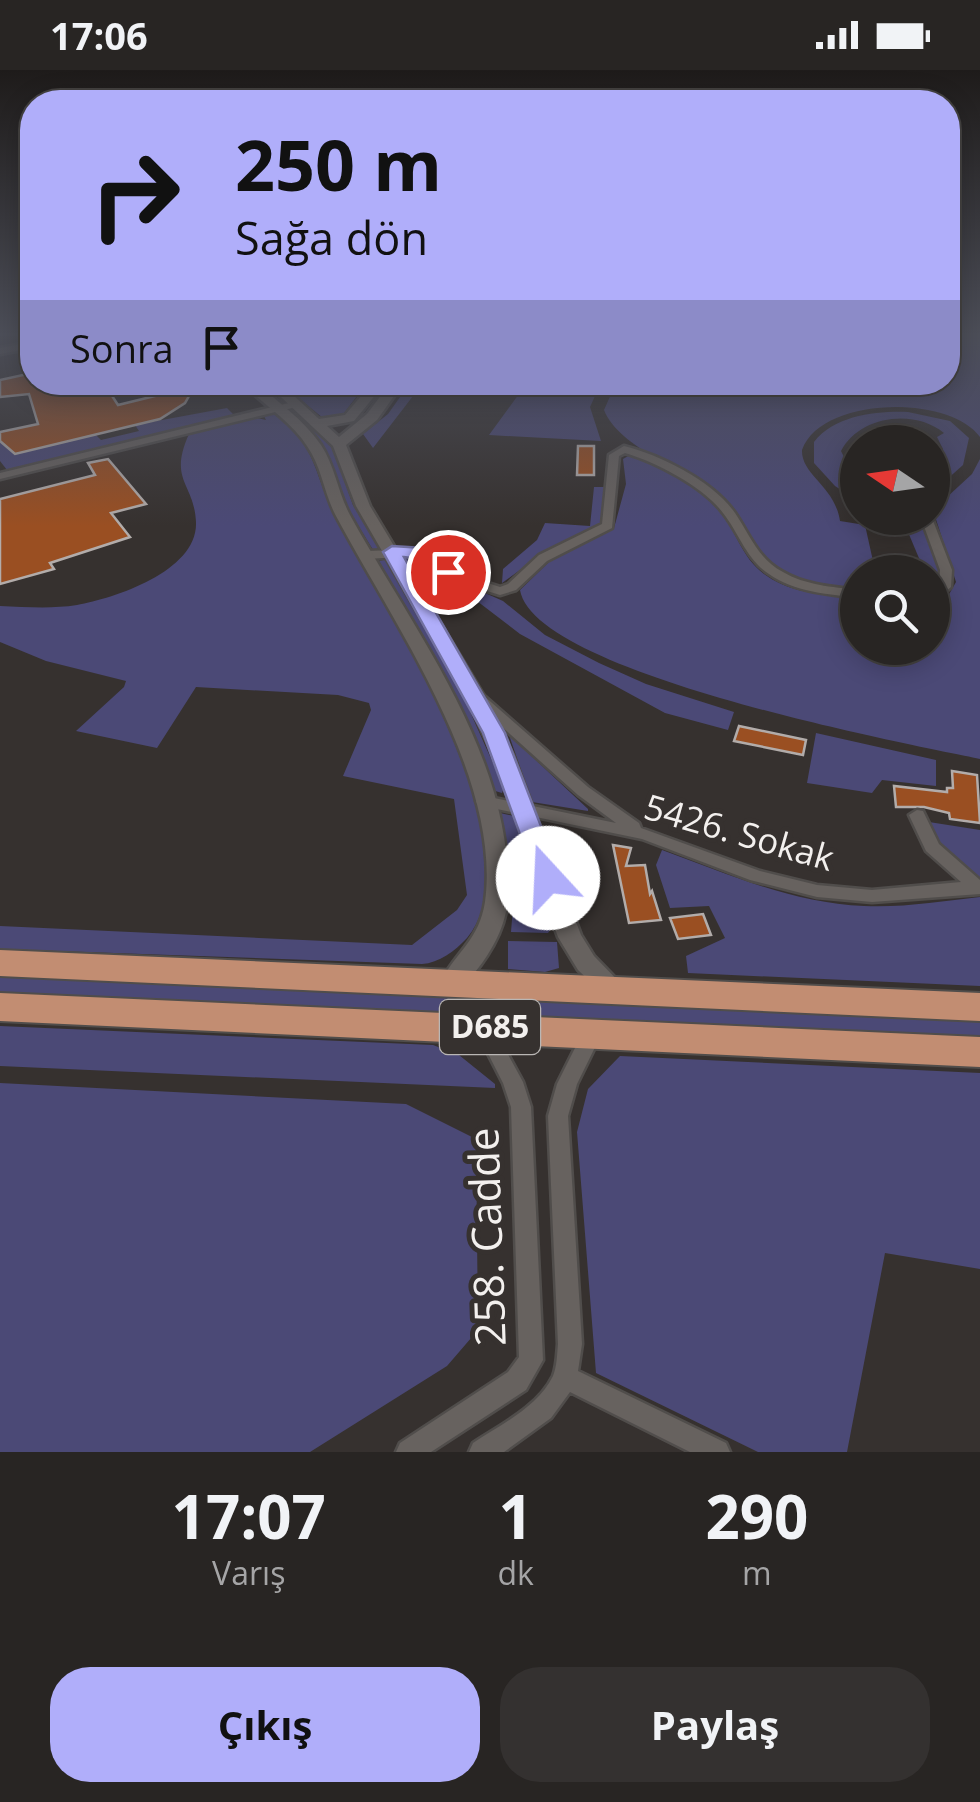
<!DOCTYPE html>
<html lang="tr">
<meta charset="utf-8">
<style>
body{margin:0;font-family:"Open Sans",sans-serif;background:#343130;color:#f1f3f6;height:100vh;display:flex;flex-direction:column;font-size:38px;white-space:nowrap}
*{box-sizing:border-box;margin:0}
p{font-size:32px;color:#a5a5a6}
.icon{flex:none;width:55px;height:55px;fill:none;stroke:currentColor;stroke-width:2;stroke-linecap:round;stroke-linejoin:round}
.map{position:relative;height:1382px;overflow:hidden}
.drawer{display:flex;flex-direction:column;background:#282523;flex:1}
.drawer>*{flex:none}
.top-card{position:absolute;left:20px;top:20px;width:940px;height:305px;border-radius:40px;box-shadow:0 5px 25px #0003,0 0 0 2px #444241;background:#b0aefa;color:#111;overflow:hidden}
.needle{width:65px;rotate:283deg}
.controls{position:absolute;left:840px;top:355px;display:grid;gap:20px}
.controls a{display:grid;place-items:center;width:110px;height:110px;border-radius:50%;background:#282523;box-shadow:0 5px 25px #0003,0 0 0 2px #444241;font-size:50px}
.pin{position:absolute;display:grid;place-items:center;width:85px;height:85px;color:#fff;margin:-42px;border:5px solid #fff;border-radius:50%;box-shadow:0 2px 10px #0007}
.me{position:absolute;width:110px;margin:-55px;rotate:340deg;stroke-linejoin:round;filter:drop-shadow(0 0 8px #0008)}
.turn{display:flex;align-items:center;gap:35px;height:210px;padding:0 50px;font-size:45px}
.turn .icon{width:130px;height:130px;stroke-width:2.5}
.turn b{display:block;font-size:70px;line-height:85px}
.then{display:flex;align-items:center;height:95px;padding:0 50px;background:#0003;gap:20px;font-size:38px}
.eta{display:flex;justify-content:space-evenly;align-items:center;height:170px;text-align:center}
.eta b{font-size:60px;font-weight:700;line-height:70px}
.action{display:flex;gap:20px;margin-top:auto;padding:20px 50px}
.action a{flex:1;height:115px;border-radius:40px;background:#b0aefa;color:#111;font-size:40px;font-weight:700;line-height:115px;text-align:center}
.action a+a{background:#343130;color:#f1f3f6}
.status{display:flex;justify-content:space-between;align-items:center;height:70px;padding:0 50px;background:#282523;direction:ltr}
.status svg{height:28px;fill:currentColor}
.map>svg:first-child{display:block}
.green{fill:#4b4976}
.building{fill:#9a4f22;stroke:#b2acaa;stroke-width:2.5}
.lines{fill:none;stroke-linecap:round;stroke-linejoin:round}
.minor-casing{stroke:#504d4b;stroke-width:5}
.tertiary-casing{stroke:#504d4b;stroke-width:5}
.trunk-casing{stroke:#504d4b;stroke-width:4}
.minor{fill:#67625f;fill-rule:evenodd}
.tertiary{fill:#67625f;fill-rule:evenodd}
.trunk{fill:#c28d72;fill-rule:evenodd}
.route{fill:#b0aefa;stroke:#7271a2;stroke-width:2.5}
.labels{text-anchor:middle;stroke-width:10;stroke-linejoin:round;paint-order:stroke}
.shield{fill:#36312f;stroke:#bab7b5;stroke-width:2.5}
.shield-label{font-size:32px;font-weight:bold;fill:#f3f0ee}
.street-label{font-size:35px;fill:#f3f0ee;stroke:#36312f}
.near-street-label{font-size:42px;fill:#f3f0ee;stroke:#36312f}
</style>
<div class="status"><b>17:06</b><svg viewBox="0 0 49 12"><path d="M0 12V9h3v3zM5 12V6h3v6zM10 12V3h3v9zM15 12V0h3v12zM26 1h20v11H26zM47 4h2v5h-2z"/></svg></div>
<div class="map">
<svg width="980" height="1382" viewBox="0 0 980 1382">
<rect width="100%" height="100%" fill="#36312f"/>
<path class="green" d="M 948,263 L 980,263 L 980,367 C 949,324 821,326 802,380 C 801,405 835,416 840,451 L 865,455 L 873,491 L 921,493 L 908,462 L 883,461 L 880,448 L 919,448 C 929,470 948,499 933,521 L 932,502 L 858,502 L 857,520 C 833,517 805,515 783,502 C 753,485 746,447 719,426 C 686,400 619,378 604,340 L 616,313 L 948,312 Z
M 280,313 L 367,313 L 344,343 L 323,348 Z
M 410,313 L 423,313 L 373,378 L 363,364 L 388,344 Z
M 527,313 L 601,313 L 590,337 L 601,371 L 489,365 Z
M 227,338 L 234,345 L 7,400 L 0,391 L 0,364 L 7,373 L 3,375 L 16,384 L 96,365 L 101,370 L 139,361 L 135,355 Z
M 295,340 L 332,376 L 353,435 L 380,478 L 373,480 L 288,341 Z
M 908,342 L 950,351 L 969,368 L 963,395 L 935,420 L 933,389 L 943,379 L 937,367 L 944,363 C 914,338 859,346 841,381 L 845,389 L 857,394 L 857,430 L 835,416 L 814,393 L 814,372 C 835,345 877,341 908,342 Z
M 275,344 C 314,377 311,389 329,433 C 336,449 347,464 355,480 C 399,559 538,783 467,868 C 455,881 439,893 422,894 L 0,879 L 0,856 L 412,875 L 457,840 L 467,825 L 454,729 L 343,706 L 371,640 L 369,633 L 338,625 L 196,617 L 157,678 L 76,661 L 124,617 L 126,611 L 46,591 L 0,572 L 0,536 C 26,537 52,539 77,535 C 115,528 198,501 196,452 C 194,412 168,411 189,364 L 257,348 L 266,350 L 264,346 Z
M 630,385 C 653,392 703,419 718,437 C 736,459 741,489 767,506 C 793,524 828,525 857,529 L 858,578 L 932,578 L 933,535 L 947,528 L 956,512 L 933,440 L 972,404 L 980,389 L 980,689 C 902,673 534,603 520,520 L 551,490 L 614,458 L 626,414 L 623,389 Z
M 594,417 L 604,417 L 601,456 L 546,481 L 502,513 L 503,499 L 537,470 L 545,453 L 590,456 Z
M 406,488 L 503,531 L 545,565 L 599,593 L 646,614 L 734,642 L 728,660 L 665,643 L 520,564 L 473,528 L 436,508 L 418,509 Z
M 387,489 L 460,619 L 504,718 L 502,723 L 492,720 L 442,604 L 379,491 Z
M 816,663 L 936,690 L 936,716 L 882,710 L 872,723 L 807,713 Z
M 509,665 L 588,739 L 588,741 L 532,732 Z
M 500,743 L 514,746 L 551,859 L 548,863 L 511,862 L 514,824 Z
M 929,752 L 980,760 L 980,808 L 939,775 Z
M 662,780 C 728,804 792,833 864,836 C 902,838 942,831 980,827 L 980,916 L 688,903 L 686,886 L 725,868 L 709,836 L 670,838 L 656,795 Z
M 508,871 L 557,872 L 559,898 L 545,902 L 508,899 Z
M 0,906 L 980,950 L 980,969 L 0,926 Z
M 0,956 L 433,975 L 459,985 L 495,1014 L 495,1018 L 0,996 Z
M 620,986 L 980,1003 L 980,1199 L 885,1183 L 847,1382 L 758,1382 L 596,1303 L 577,1062 L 588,1019 Z
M 0,1013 L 406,1034 L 476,1069 L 478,1260 L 447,1296 L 310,1382 L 0,1382 Z"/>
<path class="building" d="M 32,303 L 32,312 L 103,312 L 118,335 L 175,321 L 165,312 L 190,312 L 194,317 L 185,333 L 160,349 L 15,384 L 0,371 L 0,362 L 38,354 L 29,324 L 0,327 L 0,310 Z
M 578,376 L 594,376 L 594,405 L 577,405 Z
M 108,389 L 146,434 L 111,443 L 130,467 L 50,493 L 54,499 L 0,514 L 0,429 L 95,405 L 88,393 Z
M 739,656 L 806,670 L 803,685 L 734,671 Z
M 952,701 L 977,705 L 980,753 L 950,749 L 949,743 L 924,737 L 896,737 L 894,716 L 947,722 L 947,718 L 953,718 Z
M 613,775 L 631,778 L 626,796 L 645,795 L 650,824 L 652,821 L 661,850 L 629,853 Z
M 703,844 L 711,865 L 678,869 L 670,848 Z"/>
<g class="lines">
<defs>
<path id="minor" d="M 32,272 L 32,278 L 0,284 L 0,278 Z
M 297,331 L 300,332 L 300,336 L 0,409 L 0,403 Z
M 624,376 C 660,385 713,411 735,443 C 750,465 758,489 783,502 C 805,515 832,517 858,520 L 858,528 C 828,524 794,522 769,504 C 746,489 739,463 723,443 C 704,417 656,392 625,383 L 619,386 L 612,458 L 547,491 L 516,520 L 500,525 L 455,511 L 415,486 L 367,489 L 361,485 L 367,481 L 421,479 L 463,505 L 500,517 L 508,514 L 539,485 L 602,454 L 609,385 Z
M 921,448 L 932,448 L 952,500 L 951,517 L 932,533 L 932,522 L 939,516 L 940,500 Z
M 478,624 L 483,625 L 588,717 L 639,753 L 641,758 L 760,801 L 817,815 L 872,820 L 961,812 L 926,781 L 909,745 L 917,740 L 923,741 L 939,774 L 980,810 L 980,824 L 872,832 L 817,827 L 750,810 L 642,769 L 478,735 L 476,731 L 478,727 L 484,726 L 616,753 L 578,725 L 473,631 L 471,628 Z
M 485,952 L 492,955 L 523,1012 L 531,1037 L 543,1290 L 526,1320 L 431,1382 L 396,1382 L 400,1373 L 508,1302 L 519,1287 L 511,1037 L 503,1013 L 476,960 L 478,955 Z
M 592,955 L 599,958 L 602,963 L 577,1014 L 568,1046 L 582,1274 L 578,1301 L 726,1373 L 730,1382 L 690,1382 L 570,1322 L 551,1348 L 504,1382 L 469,1382 L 473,1373 C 500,1355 538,1337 553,1306 C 557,1296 557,1285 558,1274 L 548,1046 L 557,1014 L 585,958 Z"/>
<path id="tertiary" d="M 241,312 L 255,312 C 278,332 304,350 321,375 C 335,396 338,423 350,445 C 414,562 512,684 508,825 C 507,861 485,892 462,918 L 453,921 L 444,918 L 441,911 C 457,881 479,870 485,832 C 502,706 393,553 336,446 C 324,424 322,397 307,376 C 290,350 262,334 241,312 Z
M 265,312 L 279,312 L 319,349 L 345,345 L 373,312 L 386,312 L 354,351 L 327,356 L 339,367 L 367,344 L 391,312 L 404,312 L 377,350 L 346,375 L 370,436 L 484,626 L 513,685 L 581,865 L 594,886 L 627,920 L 624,927 L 615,930 L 606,927 L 578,900 L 558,867 L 493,685 L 466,626 L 356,436 L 333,376 Z"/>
<path id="trunk" d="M 0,880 L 980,923 L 980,951 L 0,906 Z
M 0,923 L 980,967 L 980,997 L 0,951 Z"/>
</defs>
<use href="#minor" class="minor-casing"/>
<use href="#tertiary" class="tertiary-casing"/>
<use href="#trunk" class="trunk-casing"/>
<use href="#minor" class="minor"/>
<use href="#tertiary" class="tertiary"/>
<use href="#trunk" class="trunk"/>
</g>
<linearGradient id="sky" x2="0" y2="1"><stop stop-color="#1e1b1a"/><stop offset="0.58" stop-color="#4c4e58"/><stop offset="1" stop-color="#4c4e58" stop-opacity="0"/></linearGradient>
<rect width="980" height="456" fill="url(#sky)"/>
<path class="route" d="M 392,476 L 424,478 L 458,502 L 455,505 C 435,509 424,488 404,487 L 505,663 L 561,808 L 557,814 L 539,814 L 536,808 L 483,663 L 383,482 Z"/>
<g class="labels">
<rect class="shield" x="440" y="930" width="100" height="54" rx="8"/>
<g class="shield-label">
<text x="490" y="968">D685</text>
</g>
<g class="street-label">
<text transform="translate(739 763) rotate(16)" y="12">5426. Sokak</text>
</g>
<g class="near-street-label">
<text transform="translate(487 1167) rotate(-92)" y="15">258. Cadde</text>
</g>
</g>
</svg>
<div class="controls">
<a><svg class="needle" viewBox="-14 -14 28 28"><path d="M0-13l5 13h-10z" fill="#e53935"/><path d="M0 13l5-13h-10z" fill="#a5a5a6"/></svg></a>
<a><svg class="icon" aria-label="search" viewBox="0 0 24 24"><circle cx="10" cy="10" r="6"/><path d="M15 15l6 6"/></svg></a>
</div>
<div class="pin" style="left:448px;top:502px;background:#d93025"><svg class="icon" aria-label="arrive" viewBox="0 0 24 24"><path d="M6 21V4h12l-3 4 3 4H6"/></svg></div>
<svg class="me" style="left:548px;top:808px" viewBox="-20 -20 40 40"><circle r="19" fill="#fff"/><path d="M0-13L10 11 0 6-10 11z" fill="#b0aefa"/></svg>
<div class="top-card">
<div class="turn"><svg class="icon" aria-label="right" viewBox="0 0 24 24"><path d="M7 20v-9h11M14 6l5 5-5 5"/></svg><div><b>250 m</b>Sağa dön</div></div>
<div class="then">Sonra<svg class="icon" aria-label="arrive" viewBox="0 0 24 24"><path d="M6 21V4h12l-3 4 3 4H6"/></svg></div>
</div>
</div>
<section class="drawer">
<div class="eta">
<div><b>17:07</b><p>Varış</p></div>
<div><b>1</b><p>dk</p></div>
<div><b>290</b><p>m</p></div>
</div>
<div class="action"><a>Çıkış</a><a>Paylaş</a></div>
</section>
